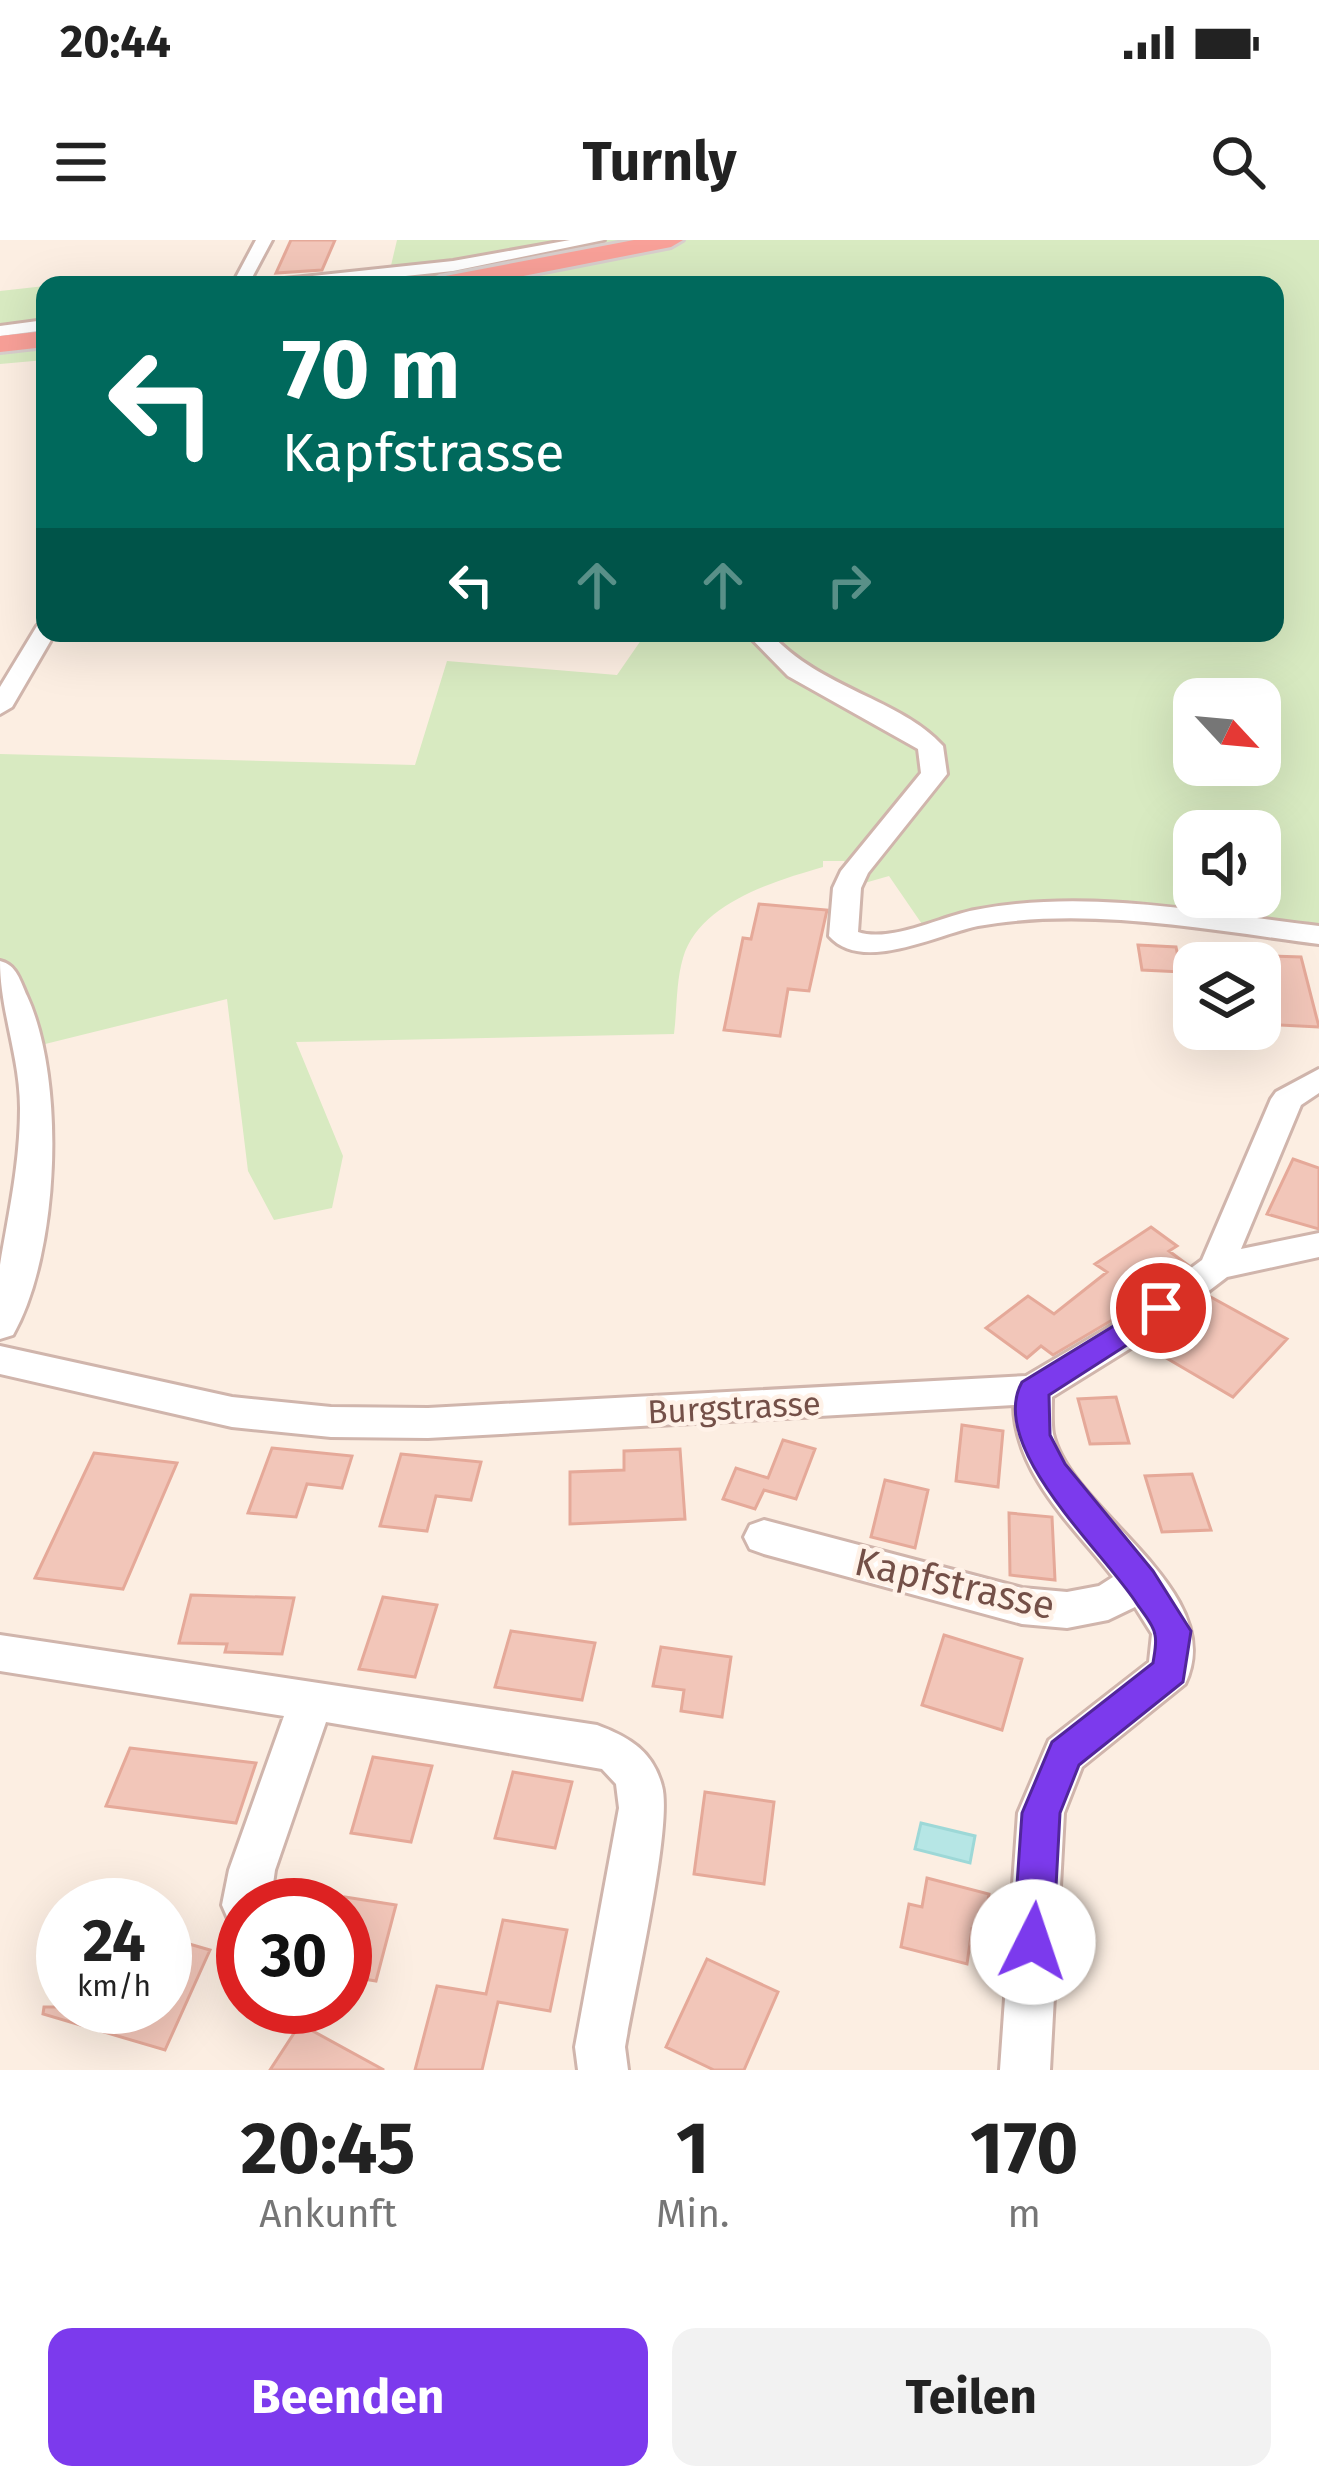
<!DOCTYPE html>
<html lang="de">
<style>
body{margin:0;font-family:"Fira Sans",sans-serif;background:#f2f2f2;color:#222;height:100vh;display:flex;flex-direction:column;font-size:45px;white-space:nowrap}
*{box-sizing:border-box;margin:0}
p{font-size:39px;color:#767676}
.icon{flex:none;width:66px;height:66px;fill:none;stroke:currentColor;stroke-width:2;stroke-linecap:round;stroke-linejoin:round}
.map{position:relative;height:1830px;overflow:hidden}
.side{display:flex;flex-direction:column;background:#fff;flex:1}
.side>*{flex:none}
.banner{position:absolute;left:36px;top:36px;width:1248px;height:366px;border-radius:24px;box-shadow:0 12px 48px #0002;background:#00695c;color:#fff;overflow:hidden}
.needle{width:78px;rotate:116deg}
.buttons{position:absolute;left:1173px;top:438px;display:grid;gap:24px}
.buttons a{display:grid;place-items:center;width:108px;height:108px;border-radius:24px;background:#fff;box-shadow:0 12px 48px #0002;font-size:60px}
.speed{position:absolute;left:36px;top:1638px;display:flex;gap:24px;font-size:60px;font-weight:700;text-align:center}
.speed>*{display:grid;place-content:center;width:156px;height:156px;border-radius:50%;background:#fff;box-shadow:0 12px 48px #0002;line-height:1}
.speed small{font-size:30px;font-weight:400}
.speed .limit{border:18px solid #d22;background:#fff;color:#111}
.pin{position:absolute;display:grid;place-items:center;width:102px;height:102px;color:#fff;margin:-51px;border:6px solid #fff;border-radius:50%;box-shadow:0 3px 12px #0007}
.me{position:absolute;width:132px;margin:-66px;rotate:4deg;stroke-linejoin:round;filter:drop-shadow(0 0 9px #0008)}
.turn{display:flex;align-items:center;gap:42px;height:252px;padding:0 48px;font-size:54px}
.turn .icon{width:156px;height:156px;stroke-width:2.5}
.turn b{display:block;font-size:84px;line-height:102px}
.lanes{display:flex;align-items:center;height:114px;padding:0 48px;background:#0003;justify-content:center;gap:60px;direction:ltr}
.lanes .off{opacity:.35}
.eta{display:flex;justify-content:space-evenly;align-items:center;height:204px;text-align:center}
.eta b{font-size:72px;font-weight:700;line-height:84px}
.primary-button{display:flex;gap:24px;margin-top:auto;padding:24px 48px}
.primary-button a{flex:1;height:138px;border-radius:24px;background:#7c3aed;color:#fff;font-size:48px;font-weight:700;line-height:138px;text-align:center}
.primary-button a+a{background:#f2f2f2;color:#222}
.status{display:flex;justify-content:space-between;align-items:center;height:84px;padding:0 60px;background:#fff;direction:ltr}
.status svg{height:33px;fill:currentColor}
header{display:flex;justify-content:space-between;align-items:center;height:156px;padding:0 48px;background:#fff;font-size:54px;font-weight:700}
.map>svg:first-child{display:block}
.green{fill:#d8eac1;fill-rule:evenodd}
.water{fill:#b6e6e5;stroke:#9dd8d7;stroke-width:3}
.building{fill:#f2c6b9;stroke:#e5a999;stroke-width:3}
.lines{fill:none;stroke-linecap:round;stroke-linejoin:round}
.minor-casing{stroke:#d0b5ac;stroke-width:6}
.highway-casing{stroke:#d8cecc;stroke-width:6}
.minor{fill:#fff;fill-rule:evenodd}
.highway{fill:#f8a098;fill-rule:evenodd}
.route{fill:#7c3aed;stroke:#51269a;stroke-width:3}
.labels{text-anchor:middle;stroke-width:9;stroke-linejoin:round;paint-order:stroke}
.street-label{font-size:33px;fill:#745048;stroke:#fff2e8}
.near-street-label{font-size:39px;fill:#745048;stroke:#fff2e8}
</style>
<div class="status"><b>20:44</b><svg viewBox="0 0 49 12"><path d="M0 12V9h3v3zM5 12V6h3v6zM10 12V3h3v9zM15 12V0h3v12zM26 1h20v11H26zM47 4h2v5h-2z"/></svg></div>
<header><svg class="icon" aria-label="menu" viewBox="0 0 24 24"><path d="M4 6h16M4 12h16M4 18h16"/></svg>Turnly<svg class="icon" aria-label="search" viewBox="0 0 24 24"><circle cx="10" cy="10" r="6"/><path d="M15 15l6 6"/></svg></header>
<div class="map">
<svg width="1319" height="1830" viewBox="0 0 1319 1830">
<rect width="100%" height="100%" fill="#fceee2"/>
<path class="green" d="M 397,0 L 1319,0 L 1319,695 L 1062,671 L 924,687 L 889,636 L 847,648 L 855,631 L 844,621 L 823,621 L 823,627 C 775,641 699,663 683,718 C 676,741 677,770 674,794 L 296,802 L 343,916 L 332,968 L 274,980 L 248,931 L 227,759 L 29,808 L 0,730 L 0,514 L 415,525 L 447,421 L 617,435 L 646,393 L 1275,393 L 1275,45 L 275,45 L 389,34 ZM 1194,459 L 1260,459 L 1260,525 L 1194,525 ZM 1194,591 L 1260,591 L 1260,657 L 1194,657 Z
M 45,46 L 45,120 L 0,124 L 0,51 Z"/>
<path class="water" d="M 921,1583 L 975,1596 L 970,1623 L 915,1609 Z"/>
<path class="building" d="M 291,0 L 335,0 L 322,30 L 276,33 Z
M 759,664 L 827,670 L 809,751 L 788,749 L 780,796 L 724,790 L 743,698 L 751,699 Z
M 1138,705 L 1176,707 L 1181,732 L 1142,730 Z
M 1271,716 L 1301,717 L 1319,787 L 1260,784 L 1260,740 L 1277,741 Z
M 1293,919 L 1319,928 L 1319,989 L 1267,974 Z
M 1151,987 L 1177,1006 L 1169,1011 L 1188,1025 L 1119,1076 L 1053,1115 L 1041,1106 L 1027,1118 L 986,1088 L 1028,1056 L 1054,1074 L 1107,1032 L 1095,1024 Z
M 1209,1056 L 1287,1099 L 1233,1157 L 1156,1112 L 1180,1087 L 1174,1083 Z
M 1116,1157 L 1129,1203 L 1090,1204 L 1078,1159 Z
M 962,1185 L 1003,1191 L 998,1247 L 956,1241 Z
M 783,1200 L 815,1209 L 796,1259 L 764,1250 L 755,1269 L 723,1259 L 736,1228 L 768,1238 Z
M 272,1208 L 352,1216 L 342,1248 L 307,1244 L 296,1277 L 248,1273 Z
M 680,1209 L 685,1279 L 570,1284 L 570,1232 L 624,1230 L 624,1211 Z
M 94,1213 L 177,1223 L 123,1349 L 35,1338 Z
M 401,1214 L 481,1222 L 471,1260 L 436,1256 L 427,1291 L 380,1286 Z
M 1192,1234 L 1211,1290 L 1162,1292 L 1145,1236 Z
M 885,1240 L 928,1250 L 915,1308 L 871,1297 Z
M 1009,1273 L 1052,1277 L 1055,1340 L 1010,1335 Z
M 191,1355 L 294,1358 L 282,1414 L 225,1412 L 227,1404 L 179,1403 Z
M 383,1357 L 437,1365 L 415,1437 L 359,1429 Z
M 511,1391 L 595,1403 L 582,1460 L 495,1447 Z
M 944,1395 L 1022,1419 L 1002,1490 L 922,1465 Z
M 661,1407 L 731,1417 L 722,1477 L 681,1471 L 684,1450 L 653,1446 Z
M 130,1508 L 256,1523 L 236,1583 L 106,1566 Z
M 373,1517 L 432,1526 L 411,1602 L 351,1593 Z
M 513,1532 L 572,1542 L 555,1608 L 495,1598 Z
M 705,1552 L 774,1562 L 764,1644 L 694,1634 Z
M 927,1638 L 989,1654 L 983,1692 L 972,1689 L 967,1724 L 901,1707 L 909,1664 L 922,1667 Z
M 345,1657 L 396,1665 L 376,1741 L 345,1736 Z
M 503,1680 L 567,1690 L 550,1771 L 498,1762 L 482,1830 L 415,1830 L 437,1746 L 486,1754 Z
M 165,1697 L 210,1710 L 165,1810 L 43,1774 L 44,1767 L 165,1767 Z
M 707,1719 L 778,1752 L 744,1830 L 714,1830 L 666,1807 Z
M 300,1784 L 384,1830 L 270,1830 Z"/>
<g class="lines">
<defs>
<path id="minor" d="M 256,0 L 272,0 L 248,45 L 232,45 Z
M 570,0 L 604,0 L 453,31 L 320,45 L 267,45 L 275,40 L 453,21 Z
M 45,80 L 45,90 L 0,96 L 0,86 Z
M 45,384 L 45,393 L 55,393 L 12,467 L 0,474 L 0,447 L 37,386 Z
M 746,393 L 770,393 C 820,449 901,459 943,506 L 947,534 L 868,633 L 861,648 L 858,692 C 891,703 942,676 975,670 C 1087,648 1208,673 1319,686 L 1319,704 C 1209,690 1089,666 978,686 C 938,694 862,734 829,696 L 833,648 L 841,631 L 921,533 L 918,509 L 788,436 Z
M 0,721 C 17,725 20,741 27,756 C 66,841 59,1014 13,1095 L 0,1099 C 0,1075 0,1049 0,1025 C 9,971 20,923 20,868 C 20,817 0,771 0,721 Z
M 1319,829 L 1319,853 L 1301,865 L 1241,1009 L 1319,993 L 1319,1017 L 1227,1037 L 1147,1098 L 1052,1157 C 1052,1168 1051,1183 1053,1194 C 1071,1272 1230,1350 1185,1444 L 1082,1527 L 1064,1573 L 1050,1830 L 1000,1830 L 1018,1573 L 1049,1500 L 1149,1422 L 1152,1394 L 1135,1367 L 1108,1380 L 1067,1388 L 1022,1384 L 764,1314 L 750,1309 L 744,1297 L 750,1285 L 764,1280 L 1022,1348 L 1067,1352 L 1099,1346 L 1113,1337 C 1073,1286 1015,1234 1014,1165 L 428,1198 L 331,1197 L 232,1187 L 0,1134 L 0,1106 L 232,1157 L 331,1167 L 428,1168 L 1026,1136 L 1121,1080 L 1202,1020 L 1271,859 L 1276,852 Z
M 0,1395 L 597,1485 C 629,1497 653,1511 662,1546 C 673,1585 633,1757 625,1807 L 628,1830 L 578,1830 L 575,1807 L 619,1568 L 616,1544 L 602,1529 L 326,1482 L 275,1630 L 270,1665 L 243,1665 L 243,1687 L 229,1681 L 222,1665 L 229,1630 L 284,1476 L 0,1431 Z"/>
<path id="highway" d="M 634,0 L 683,0 L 671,7 L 478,45 L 427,45 L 440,37 Z
M 45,91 L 45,107 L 0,112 L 0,96 Z"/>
</defs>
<use href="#minor" class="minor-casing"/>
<use href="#highway" class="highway-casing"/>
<use href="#minor" class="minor"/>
<use href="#highway" class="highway"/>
</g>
<path class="route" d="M 1161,1057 L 1172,1061 L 1176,1068 L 1172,1076 L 1049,1155 L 1050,1195 L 1065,1224 L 1153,1331 L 1191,1391 L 1183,1442 L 1079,1525 L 1060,1573 L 1053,1702 L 1047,1715 L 1033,1721 L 1019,1715 L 1013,1702 L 1022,1573 L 1052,1502 L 1153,1423 C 1154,1415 1157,1404 1155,1395 C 1154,1385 1143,1373 1137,1364 C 1104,1312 986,1207 1022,1142 Z"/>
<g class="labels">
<g class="street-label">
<text transform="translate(734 1167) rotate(-3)" y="12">Burgstrasse</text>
</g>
<g class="near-street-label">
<text transform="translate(955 1343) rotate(13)" y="14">Kapfstrasse</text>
</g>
</g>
</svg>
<div class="buttons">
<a><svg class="needle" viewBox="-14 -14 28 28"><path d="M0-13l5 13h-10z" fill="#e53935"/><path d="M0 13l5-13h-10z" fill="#767676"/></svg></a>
<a><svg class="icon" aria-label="sound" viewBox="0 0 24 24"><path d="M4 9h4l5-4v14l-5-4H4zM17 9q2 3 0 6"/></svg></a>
<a><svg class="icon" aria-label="layers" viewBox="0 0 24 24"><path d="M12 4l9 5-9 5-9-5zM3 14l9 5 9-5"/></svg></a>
</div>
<div class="speed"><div>24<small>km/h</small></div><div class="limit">30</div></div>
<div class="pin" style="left:1161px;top:1068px;background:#d93025"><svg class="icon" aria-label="arrive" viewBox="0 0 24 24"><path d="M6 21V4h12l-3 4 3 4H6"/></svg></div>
<svg class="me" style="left:1033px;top:1702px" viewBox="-20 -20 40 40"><circle r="19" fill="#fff"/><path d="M0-13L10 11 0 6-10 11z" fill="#7c3aed"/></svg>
<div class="banner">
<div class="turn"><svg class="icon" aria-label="left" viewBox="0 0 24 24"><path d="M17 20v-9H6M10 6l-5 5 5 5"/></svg><div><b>70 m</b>Kapfstrasse</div></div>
<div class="lanes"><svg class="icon" aria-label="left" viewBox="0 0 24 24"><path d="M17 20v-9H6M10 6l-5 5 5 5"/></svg><svg class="icon off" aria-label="ahead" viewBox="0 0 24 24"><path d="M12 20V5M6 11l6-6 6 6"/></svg><svg class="icon off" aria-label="ahead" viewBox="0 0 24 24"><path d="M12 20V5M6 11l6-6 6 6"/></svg><svg class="icon off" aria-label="right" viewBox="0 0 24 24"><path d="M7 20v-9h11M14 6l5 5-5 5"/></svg></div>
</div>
</div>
<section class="side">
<div class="eta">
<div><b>20:45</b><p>Ankunft</p></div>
<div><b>1</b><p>Min.</p></div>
<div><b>170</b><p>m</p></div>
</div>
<div class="primary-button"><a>Beenden</a><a>Teilen</a></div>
</section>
